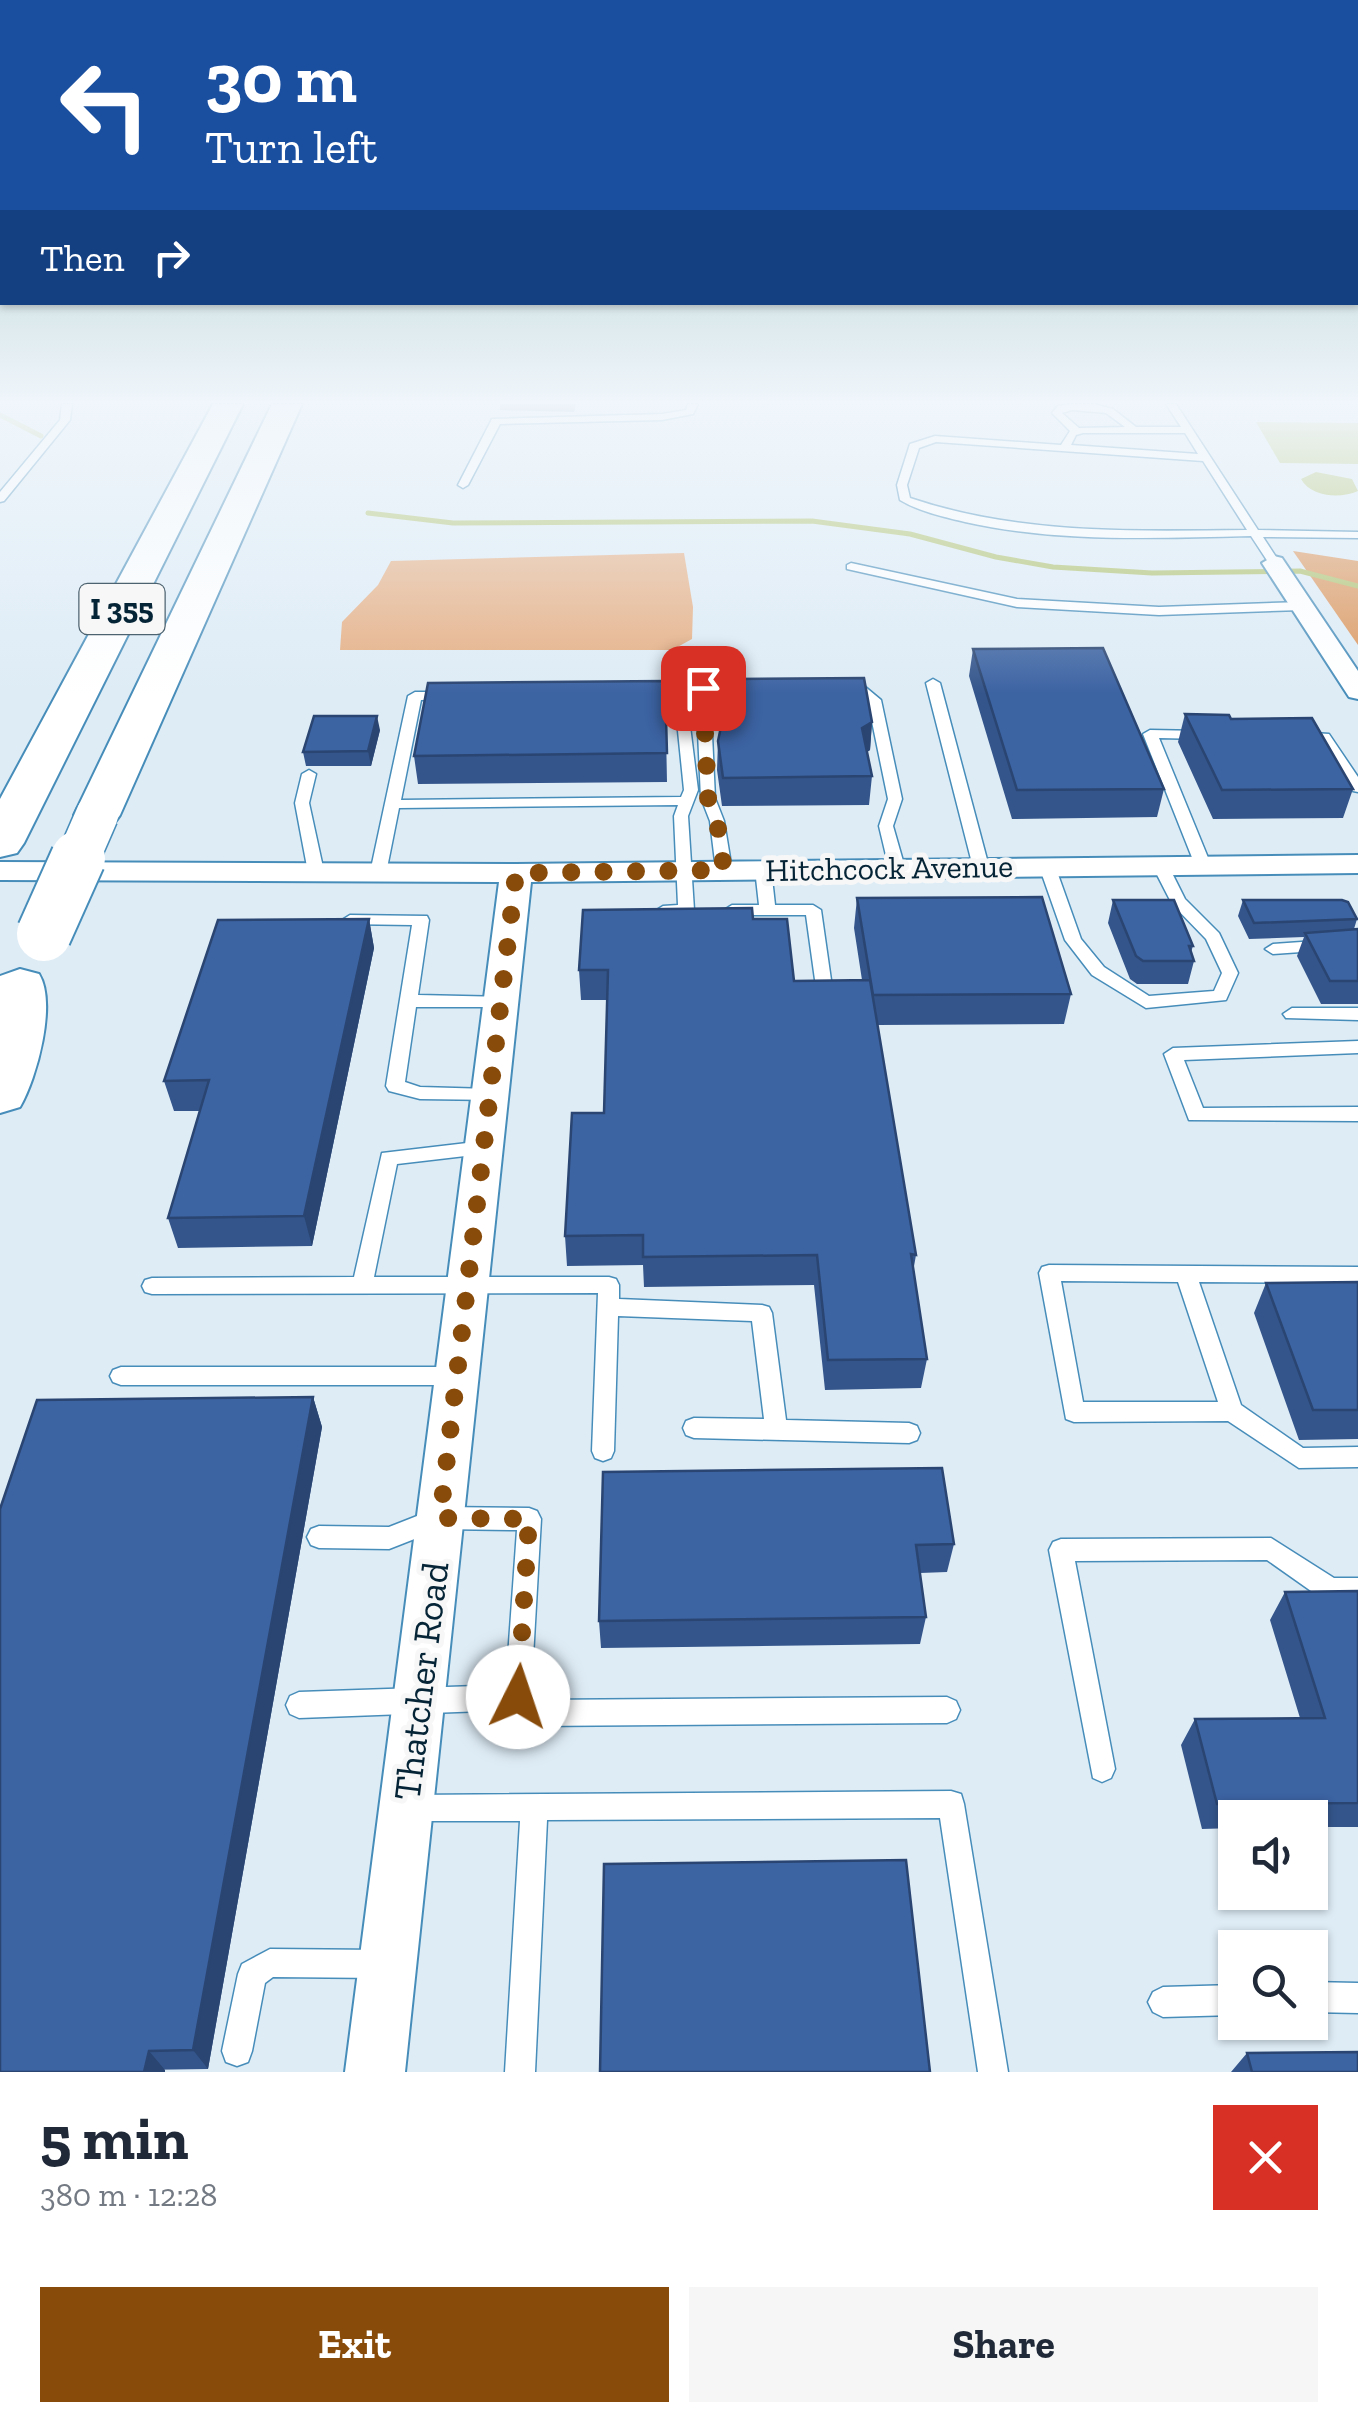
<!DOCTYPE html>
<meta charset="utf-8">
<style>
body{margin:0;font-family:"Zilla Slab",serif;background:#f6f6f7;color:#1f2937;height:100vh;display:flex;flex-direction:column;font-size:38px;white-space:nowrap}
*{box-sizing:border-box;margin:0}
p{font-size:32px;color:#747a83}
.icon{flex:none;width:55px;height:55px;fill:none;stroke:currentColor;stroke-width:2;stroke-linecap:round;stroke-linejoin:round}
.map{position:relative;height:2072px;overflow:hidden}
.panel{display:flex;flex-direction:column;background:#fff;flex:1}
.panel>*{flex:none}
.hud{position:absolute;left:0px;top:0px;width:1360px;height:305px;box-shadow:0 2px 8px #0004;background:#1a4fa0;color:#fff;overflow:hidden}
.fabs{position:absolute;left:1218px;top:1800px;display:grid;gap:20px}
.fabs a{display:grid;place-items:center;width:110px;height:110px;border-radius:0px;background:#fff;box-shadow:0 2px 8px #0004;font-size:50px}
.pin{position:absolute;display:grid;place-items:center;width:85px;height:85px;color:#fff;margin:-42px;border-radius:20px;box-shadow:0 5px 15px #0006}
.me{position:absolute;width:110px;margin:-55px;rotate:4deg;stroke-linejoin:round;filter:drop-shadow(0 0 8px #0008)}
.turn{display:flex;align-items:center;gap:35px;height:210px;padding:0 40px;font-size:45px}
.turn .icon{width:130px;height:130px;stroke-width:2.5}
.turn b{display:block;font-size:70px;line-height:85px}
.then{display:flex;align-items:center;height:95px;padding:0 40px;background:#0003;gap:20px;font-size:38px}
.round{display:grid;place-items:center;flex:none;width:105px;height:105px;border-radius:0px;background:#f6f6f7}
.headline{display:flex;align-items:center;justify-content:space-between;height:170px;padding:0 40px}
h1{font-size:60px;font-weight:700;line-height:75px}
.primary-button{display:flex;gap:20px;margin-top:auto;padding:20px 40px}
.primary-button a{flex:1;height:115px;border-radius:0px;background:#884b0a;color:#fff;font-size:40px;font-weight:700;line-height:115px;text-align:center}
.primary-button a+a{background:#f6f6f7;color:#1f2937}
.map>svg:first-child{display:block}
.green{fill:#e6af84}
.forest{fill:#dc975e}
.water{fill:#afc16d}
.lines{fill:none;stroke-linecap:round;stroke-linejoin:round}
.stream{stroke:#afc16d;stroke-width:5}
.service-casing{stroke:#478dba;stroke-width:3}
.minor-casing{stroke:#478dba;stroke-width:4}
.motorway-casing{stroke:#478dba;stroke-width:4}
.service{fill:#fff;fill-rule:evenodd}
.minor{fill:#fff;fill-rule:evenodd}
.motorway{fill:#fff;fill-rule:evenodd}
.motorway-bridge-far1-casing{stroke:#478dba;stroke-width:45;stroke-linecap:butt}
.motorway-bridge-casing{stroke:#478dba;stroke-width:58;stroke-linecap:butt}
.motorway-bridge-far1{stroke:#fff;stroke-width:42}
.motorway-bridge{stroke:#fff;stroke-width:54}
.wall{fill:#34558b}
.shaded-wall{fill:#2a4571}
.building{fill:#3c63a2;stroke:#2a4571;stroke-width:2.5}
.route{stroke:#884b0a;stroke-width:18;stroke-dasharray:0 32.4}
.labels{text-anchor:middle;stroke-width:10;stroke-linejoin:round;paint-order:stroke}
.shield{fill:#f7f7f7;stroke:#4e6370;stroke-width:2.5}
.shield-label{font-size:30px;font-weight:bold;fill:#052436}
.street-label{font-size:32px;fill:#052436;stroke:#f7f7f7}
.near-street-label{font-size:38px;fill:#052436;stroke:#f7f7f7}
</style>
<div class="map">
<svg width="1358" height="2072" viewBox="0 0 1358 2072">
<rect width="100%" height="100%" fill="#deecf6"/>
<path class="green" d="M 684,553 L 693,607 L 692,639 L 672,650 L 340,650 L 342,622 L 378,585 L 391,561 Z"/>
<path class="forest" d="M 1293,551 L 1358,561 L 1358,645 Z"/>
<path class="water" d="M 1256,422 L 1358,423 L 1358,464 L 1280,463 Z
M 1316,472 L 1352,479 L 1358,491 C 1340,499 1311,497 1301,479 Z"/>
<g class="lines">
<path class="stream" d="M 0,415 L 41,436
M 368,513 L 453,523 L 812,521 L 910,534 L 996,557 L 1053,567 L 1152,573 L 1300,571 L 1358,586"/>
<defs>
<path id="service" d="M 62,404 L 72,404 L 70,420 L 4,501 L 0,502 L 0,492 L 60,420 Z
M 688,404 L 698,404 L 693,414 L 662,420 L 500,424 L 468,485 L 463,488 L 458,485 L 492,419 L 662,414 L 686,410 Z
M 1070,404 L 1094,404 L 1113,409 L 1136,427 L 1181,427 L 1166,404 L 1176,404 L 1258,530 L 1358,532 L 1358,538 L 1263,537 L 1280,563 L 1274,567 L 1270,565 L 1251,536 C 1156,538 1059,543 965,522 C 944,517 918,511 900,500 L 897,485 L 910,444 L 935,436 L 1061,445 L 1070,431 L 1052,413 L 1058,406 ZM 1072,410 L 1106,413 L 1125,427 L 1079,428 L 1062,413 ZM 1083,433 L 1185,433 L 1198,454 L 1071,445 L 1076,435 ZM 936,442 L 1203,461 L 1247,530 C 1132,531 1020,535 910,498 L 907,485 L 919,448 Z
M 851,563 L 1017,599 L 1159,607 L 1302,602 L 1308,606 L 1302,610 L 1159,615 L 1017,607 L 847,569 L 847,565 Z
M 933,679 L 940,683 L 989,867 L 986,870 L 981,872 L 973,867 L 926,683 Z
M 703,684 L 753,684 L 760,688 L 753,692 L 710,692 L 715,798 L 724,821 L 732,870 L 724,875 L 716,870 L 710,821 L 701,798 L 696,688 Z
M 849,684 L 863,685 L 881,700 L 902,799 L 893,826 L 905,868 L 902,871 L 892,871 L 889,868 L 879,826 L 888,799 L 868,702 L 855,692 L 844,691 L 844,685 Z
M 449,692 L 454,693 L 454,699 L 421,700 L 401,800 L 681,797 L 684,790 L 675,701 L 645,701 L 638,697 L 645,693 L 686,694 L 698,790 L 688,816 L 694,910 L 692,914 L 663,916 L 655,911 L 663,906 L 678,905 L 674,816 L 678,805 L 399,808 L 386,873 L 378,878 L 373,876 L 370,873 L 408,696 L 415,692 Z
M 1150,730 L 1203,731 L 1210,735 L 1203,739 L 1159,738 L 1211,865 L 1208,868 L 1203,870 L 1195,865 L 1143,734 Z
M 1299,732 L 1329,734 L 1358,777 L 1358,792 L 1353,791 L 1320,741 L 1294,739 L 1294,733 Z
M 309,770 L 316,774 L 309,803 L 324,872 L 316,877 L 308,872 L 295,803 L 302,774 Z
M 1160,860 L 1168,865 L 1185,899 L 1219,933 L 1238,973 L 1226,1000 L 1146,1008 L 1092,975 L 1065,940 L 1039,866 L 1047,861 L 1055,866 L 1081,939 L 1104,967 L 1149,996 L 1214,991 L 1222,973 L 1206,939 L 1172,904 L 1152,865 Z
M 763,864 L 771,869 L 775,905 L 813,905 L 821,910 L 833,994 L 831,998 L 819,998 L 817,994 L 806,915 L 732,915 L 724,910 L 732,905 L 759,905 L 755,869 Z
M 350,915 L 427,916 L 429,920 L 418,995 L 507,997 L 510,1001 L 501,1007 L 416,1007 L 405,1082 L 420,1087 L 490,1089 L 496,1090 L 499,1095 L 496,1100 L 420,1099 L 389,1091 L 386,1086 L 412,925 L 344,924 L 342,920 Z
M 1358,938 L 1358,948 L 1273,954 L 1265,949 L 1273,944 Z
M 1292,1008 L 1358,1008 L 1358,1020 L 1286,1018 L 1283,1014 Z
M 1358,1041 L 1358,1053 L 1184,1060 L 1203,1108 L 1358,1107 L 1358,1121 L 1189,1120 L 1164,1054 L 1173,1048 Z
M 484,1141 L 491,1143 L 493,1148 L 491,1153 L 397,1164 L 374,1277 L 609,1277 L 616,1279 L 619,1285 L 619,1299 L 762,1305 L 769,1307 L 772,1313 L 786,1420 L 909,1423 L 917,1426 L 920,1433 L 917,1440 L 909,1443 L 694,1438 L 686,1435 L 683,1428 L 686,1421 L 694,1418 L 764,1419 L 752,1321 L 618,1316 L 614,1451 L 611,1458 L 603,1461 L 595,1458 L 592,1451 L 598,1293 L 152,1294 L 145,1292 L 142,1286 L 145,1280 L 152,1278 L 354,1277 L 382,1153 Z
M 1049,1265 L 1358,1267 L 1358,1283 L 1199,1282 L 1241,1405 L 1303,1448 L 1358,1447 L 1358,1467 L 1299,1468 L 1228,1421 L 1074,1422 L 1066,1419 L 1039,1273 L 1042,1267 ZM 1061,1281 L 1178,1282 L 1218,1402 L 1083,1402 Z
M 121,1367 L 455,1367 L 463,1370 L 466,1376 L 463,1382 L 455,1385 L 121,1385 L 113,1382 L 110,1376 L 113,1370 Z
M 440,1507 L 529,1508 L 537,1511 L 541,1519 L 531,1692 L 538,1700 L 947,1697 L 956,1701 L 960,1710 L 956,1719 L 947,1723 L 533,1726 L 524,1722 L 513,1710 L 299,1718 L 290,1714 L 286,1705 L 290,1696 L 299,1692 L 506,1685 L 517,1530 L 440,1529 L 389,1549 L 319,1548 L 311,1545 L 307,1537 L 311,1529 L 319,1526 L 389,1527 Z
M 1271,1538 L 1334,1578 L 1358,1578 L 1358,1600 L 1330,1601 L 1321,1598 L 1267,1560 L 1075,1561 L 1115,1769 L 1111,1778 L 1102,1782 L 1093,1778 L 1049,1550 L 1053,1542 L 1061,1539 Z
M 951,1791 L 961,1794 L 964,1804 L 1008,2072 L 978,2072 L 940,1818 L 547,1820 L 535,2072 L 505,2072 L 520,1821 L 411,1821 L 401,1818 L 398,1808 L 401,1798 L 411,1795 Z
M 270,1949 L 382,1950 L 392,1954 L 396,1964 L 392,1974 L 382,1978 L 273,1977 L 265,1983 L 252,2051 L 248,2062 L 237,2066 L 226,2062 L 222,2051 L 238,1974 L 242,1964 Z
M 1310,1982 L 1358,1983 L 1358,2013 L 1310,2012 Z
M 1235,1985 L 1235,2015 L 1163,2017 L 1153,2012 L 1148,2002 L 1153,1992 L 1163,1987 Z"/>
<path id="minor" d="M 1274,556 L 1282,558 L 1358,671 L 1358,699 L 1349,697 L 1262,563 Z
M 1358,855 L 1358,873 L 531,882 L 405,2072 L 345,2072 L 499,882 L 0,880 L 0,862 L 516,864 Z"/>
<path id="motorway" d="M 213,404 L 243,404 L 24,843 L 17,853 L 0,857 L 0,799 Z
M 272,404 L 302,404 L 120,815 L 113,825 L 97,829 L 81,825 L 74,815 Z
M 20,969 L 39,974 C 57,1003 37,1078 20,1107 L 0,1113 L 0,976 Z"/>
</defs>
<use href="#service" class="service-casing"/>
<use href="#minor" class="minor-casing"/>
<use href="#motorway" class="motorway-casing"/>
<use href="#service" class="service"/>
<use href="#minor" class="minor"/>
<use href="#motorway" class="motorway"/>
<defs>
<path id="motorway-bridge-far1" d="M 77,861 L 97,815"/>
<path id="motorway-bridge" d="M 44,934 L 78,858"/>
</defs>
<use href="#motorway-bridge-far1" class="motorway-bridge-far1-casing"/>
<use href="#motorway-bridge" class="motorway-bridge-casing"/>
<use href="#motorway-bridge-far1" class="motorway-bridge-far1"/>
<use href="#motorway-bridge" class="motorway-bridge"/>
</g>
<path class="wall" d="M 500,404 L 576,404 L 574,412 L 500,410 Z
M 973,649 L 1164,789 L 1157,817 L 1012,819 L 969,676 Z
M 665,681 L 667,782 L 418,784 L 414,756 Z
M 1185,714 L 1231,719 L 1353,789 L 1343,818 L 1213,819 L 1178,742 Z
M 872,722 L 870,750 L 867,752 L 872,776 L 869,805 L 722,806 L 717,770 L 718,741 Z
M 380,730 L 371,766 L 306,766 L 303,752 Z
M 857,898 L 1071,994 L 1064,1024 L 877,1025 L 916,1255 L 913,1272 L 927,1359 L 921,1388 L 825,1390 L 814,1285 L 644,1287 L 643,1265 L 567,1266 L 565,1236 L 604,1113 L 607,1000 L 581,1000 L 579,970 L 753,919 L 794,981 L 862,980 L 854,928 Z
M 1113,900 L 1193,946 L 1191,952 L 1194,961 L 1188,984 L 1137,984 L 1130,979 L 1108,923 Z
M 1243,900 L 1357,919 L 1354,929 L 1358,929 L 1358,1004 L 1321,1004 L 1297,956 L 1304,937 L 1249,939 L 1238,916 Z
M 369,919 L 374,948 L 312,1246 L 178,1248 L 168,1218 L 200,1111 L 174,1111 L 164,1081 Z
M 1358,1282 L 1358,1439 L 1299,1440 L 1254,1313 L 1266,1283 Z
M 313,1397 L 322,1427 L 208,2069 L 0,2072 Z
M 603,1472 L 954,1544 L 947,1572 L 920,1573 L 926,1617 L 920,1644 L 601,1648 L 599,1621 Z
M 1358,1591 L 1358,1827 L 1310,1827 L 1310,1818 L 1235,1818 L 1235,1828 L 1202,1829 L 1181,1745 L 1195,1719 L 1300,1718 L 1270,1620 L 1285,1592 Z
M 1247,2053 L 1358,2072 L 1231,2072 Z"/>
<path class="shaded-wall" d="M 377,716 L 380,730 L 371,766 L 368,751 Z
M 872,722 L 870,750 L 859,757 L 862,728 Z
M 369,919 L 374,948 L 312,1246 L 304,1216 Z
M 313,1397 L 322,1427 L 208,2069 L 193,2050 Z
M 149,2051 L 165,2070 L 165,2072 L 144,2072 Z"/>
<path class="building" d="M 1103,648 L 1164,789 L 1017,790 L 973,649 Z
M 864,678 L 872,722 L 862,728 L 872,776 L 723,778 L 718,741 L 731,679 Z
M 665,681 L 667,753 L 414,756 L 428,683 Z
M 1185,714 L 1229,715 L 1231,719 L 1312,718 L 1353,789 L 1222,790 Z
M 314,716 L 377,716 L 368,751 L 303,752 Z
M 1042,897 L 1071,994 L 873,995 L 857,898 Z
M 1113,900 L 1174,900 L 1193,946 L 1189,946 L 1194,961 L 1143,961 L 1136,956 Z
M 1243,900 L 1342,900 L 1348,902 L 1357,919 L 1254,923 Z
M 752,908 L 753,919 L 787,919 L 794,981 L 870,980 L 916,1255 L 911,1254 L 927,1359 L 828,1360 L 817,1255 L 643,1257 L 643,1235 L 565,1236 L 572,1113 L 604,1113 L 608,970 L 579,970 L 583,910 Z
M 369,919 L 304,1216 L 168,1218 L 209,1080 L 164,1081 L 218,920 Z
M 1358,929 L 1358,981 L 1330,981 L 1305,933 Z
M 1358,1282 L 1358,1410 L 1313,1410 L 1266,1283 Z
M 313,1397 L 193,2050 L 149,2051 L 144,2072 L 0,2072 L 0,1509 L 37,1400 Z
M 942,1468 L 954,1544 L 916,1545 L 926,1617 L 599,1621 L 603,1472 Z
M 1358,1591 L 1358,1803 L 1217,1804 L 1195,1719 L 1325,1718 L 1285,1592 Z
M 906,1860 L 930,2072 L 600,2072 L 604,1864 Z
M 1358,2052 L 1358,2072 L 1252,2072 L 1247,2053 Z"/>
<linearGradient id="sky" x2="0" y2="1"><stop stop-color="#91b9b7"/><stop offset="0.58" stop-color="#f0f6fb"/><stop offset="1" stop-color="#f0f6fb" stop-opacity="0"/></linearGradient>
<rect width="1358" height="694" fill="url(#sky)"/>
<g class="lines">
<path class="route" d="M 518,1697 L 529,1519 L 440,1518 L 516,873 L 724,870 L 717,821 L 708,798 L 703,688"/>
</g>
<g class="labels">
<rect class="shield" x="79.5" y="584" width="85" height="50" rx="8"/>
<g class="shield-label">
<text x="122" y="619">I 355</text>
</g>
<g class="street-label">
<text transform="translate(889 868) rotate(-1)" y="11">Hitchcock Avenue</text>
</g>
<g class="near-street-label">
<text transform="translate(421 1681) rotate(-83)" y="13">Thatcher Road</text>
</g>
</g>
</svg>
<div class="fabs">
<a><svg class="icon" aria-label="sound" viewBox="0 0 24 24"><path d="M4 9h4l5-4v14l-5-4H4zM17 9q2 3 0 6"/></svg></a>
<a><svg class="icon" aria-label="search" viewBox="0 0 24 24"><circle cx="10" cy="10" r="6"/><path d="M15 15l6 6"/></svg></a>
</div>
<div class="pin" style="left:703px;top:688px;background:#d93025"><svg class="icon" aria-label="arrive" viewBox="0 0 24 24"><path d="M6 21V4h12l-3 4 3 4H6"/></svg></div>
<svg class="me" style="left:518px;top:1697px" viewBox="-20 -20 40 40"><circle r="19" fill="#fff"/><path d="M0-13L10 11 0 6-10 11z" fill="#884b0a"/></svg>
<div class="hud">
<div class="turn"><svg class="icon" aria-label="left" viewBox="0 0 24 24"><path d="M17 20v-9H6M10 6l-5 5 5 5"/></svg><div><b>30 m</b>Turn left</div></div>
<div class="then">Then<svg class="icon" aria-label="right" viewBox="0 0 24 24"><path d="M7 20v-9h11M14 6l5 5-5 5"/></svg></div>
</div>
</div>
<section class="panel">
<div class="headline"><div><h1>5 min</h1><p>380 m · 12:28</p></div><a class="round" style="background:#d93025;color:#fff"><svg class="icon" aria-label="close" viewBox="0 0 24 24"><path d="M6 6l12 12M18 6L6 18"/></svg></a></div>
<div class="primary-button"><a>Exit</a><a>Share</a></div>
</section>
